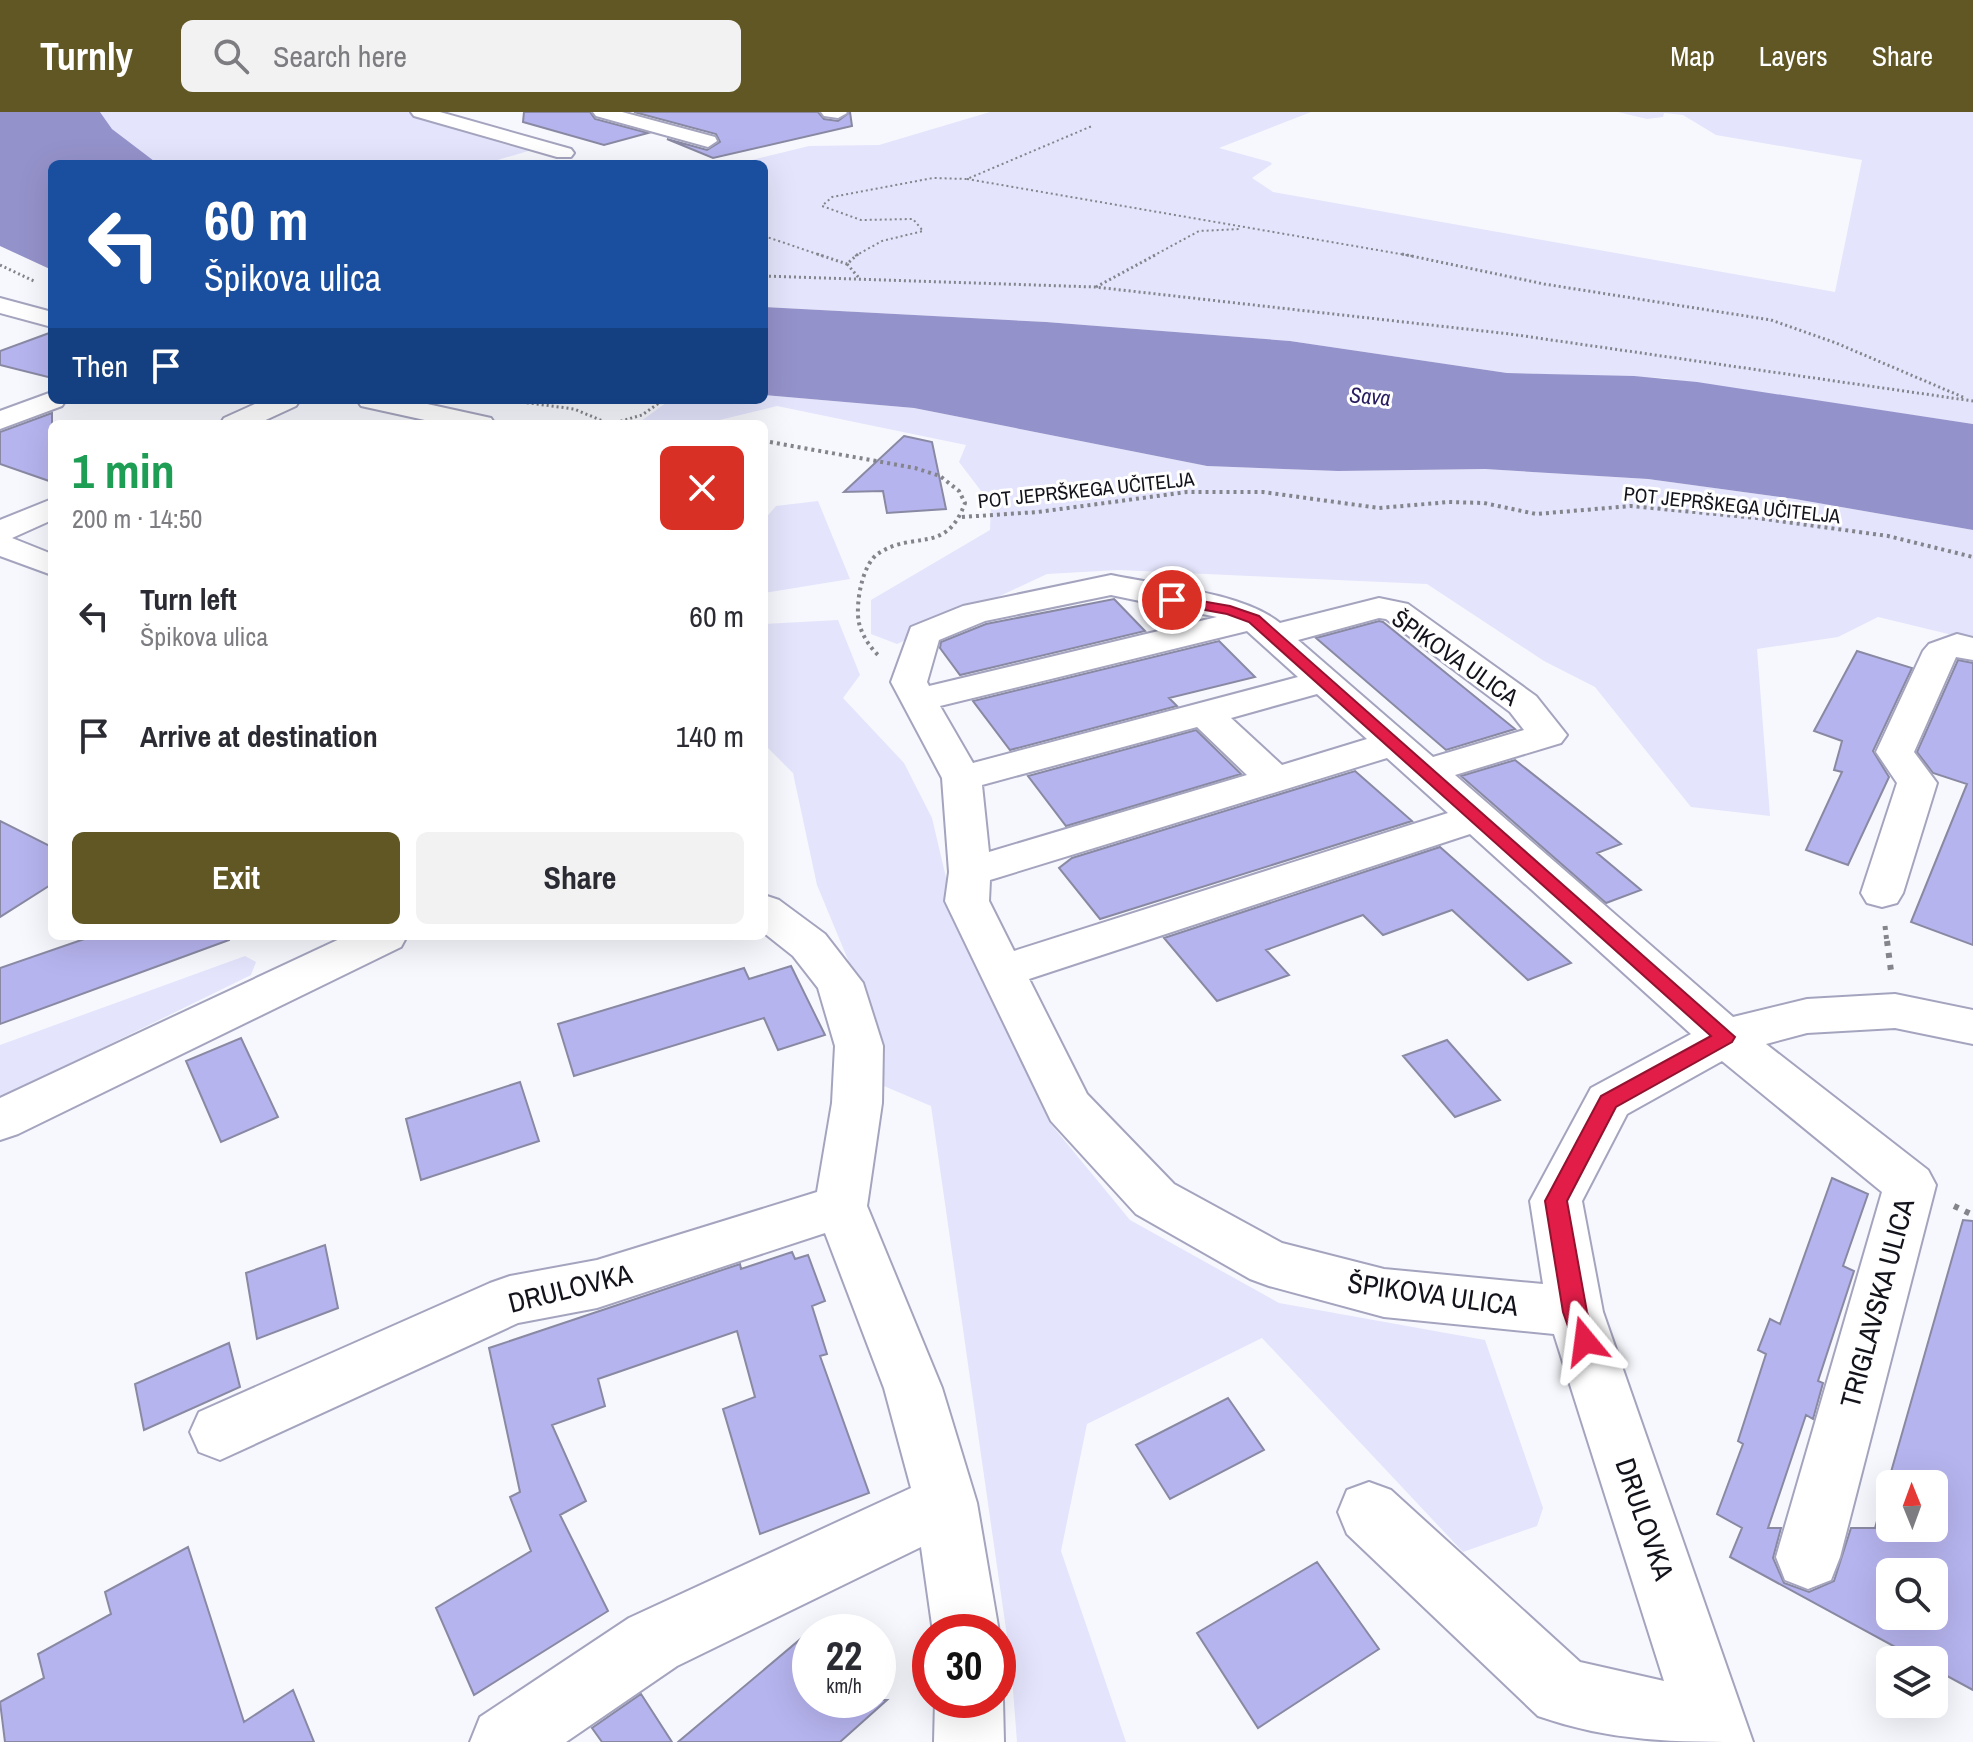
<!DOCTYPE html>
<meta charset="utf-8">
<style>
body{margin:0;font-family:"Archivo Narrow",sans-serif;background:#f2f2f3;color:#2b2b33;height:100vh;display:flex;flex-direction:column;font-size:30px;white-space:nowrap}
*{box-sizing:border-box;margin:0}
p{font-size:26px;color:#7c7c81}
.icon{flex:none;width:44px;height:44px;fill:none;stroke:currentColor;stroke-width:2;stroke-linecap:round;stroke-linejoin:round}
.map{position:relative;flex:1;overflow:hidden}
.details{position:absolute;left:48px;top:308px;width:720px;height:520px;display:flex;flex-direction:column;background:#fff;border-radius:12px;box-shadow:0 8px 32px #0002}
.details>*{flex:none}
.guide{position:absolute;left:48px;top:48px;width:720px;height:244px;border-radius:12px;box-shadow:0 8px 32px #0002;background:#1a4fa0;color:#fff;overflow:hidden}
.needle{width:52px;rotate:359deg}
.buttons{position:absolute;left:1876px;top:1358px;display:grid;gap:16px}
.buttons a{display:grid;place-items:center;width:72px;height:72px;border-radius:12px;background:#fff;box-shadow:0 8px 32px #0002;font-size:40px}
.speed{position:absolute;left:792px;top:1502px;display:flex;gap:16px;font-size:40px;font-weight:700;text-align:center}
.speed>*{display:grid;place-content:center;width:104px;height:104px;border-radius:50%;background:#fff;box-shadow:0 8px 32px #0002;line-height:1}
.speed small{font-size:20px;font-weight:400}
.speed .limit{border:12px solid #d22;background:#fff;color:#111}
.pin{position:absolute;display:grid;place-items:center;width:68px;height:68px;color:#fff;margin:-34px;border:4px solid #fff;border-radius:50%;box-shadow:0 2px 8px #0007}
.me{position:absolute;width:88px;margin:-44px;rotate:344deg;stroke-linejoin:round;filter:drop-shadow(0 0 6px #0008)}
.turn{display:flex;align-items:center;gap:28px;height:168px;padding:0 24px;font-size:36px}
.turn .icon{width:104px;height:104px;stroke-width:2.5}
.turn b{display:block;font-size:56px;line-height:68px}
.then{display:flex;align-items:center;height:76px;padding:0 24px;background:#0003;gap:16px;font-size:30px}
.round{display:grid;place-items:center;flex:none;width:84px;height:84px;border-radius:12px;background:#f2f2f3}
.summary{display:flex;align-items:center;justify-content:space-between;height:136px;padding:0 24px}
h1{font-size:48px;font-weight:700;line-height:60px;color:#1e9e55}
.button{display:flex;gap:16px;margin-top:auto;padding:16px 24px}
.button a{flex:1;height:92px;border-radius:12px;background:#605724;color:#fff;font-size:32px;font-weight:700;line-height:92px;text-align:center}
.button a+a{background:#f2f2f3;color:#2b2b33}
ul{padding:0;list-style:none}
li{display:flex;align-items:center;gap:24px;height:120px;padding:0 24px}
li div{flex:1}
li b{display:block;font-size:30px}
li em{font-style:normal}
header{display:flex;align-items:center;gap:48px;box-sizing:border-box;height:112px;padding:0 40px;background:#605724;color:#fff}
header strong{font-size:38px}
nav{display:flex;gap:44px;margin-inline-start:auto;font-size:28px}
.search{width:560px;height:72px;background:#f2f2f3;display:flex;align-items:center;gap:20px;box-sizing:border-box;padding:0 28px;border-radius:12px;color:#7c7c81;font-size:30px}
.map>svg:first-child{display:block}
.green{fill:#e4e4fc}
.water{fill:#9492ca}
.building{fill:#b6b4ee;stroke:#8989a3;stroke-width:2;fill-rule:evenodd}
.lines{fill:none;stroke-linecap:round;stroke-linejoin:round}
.minor-casing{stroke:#a4a4bf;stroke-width:4}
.path-far4{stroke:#84858c;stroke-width:2;stroke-dasharray:2 3;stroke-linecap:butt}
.path-far3{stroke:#84858c;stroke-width:3;stroke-dasharray:2 3;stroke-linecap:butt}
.path-far2{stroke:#84858c;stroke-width:4;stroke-dasharray:3 4;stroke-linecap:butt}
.path-far1{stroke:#84858c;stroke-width:5;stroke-dasharray:4 5;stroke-linecap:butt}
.path{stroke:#84858c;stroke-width:6;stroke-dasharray:5 7;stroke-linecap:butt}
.minor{fill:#fff;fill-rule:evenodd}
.route{fill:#e11d48;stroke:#92132f;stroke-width:2}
.labels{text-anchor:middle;stroke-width:6;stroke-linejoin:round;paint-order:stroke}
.far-street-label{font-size:20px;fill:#13131c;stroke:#fff}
.far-water-label{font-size:22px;font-style:italic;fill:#291c5f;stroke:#fff}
.street-label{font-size:24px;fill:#13131c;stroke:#fff}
.near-street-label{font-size:28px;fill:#13131c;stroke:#fff}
</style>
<header>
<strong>Turnly</strong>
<div class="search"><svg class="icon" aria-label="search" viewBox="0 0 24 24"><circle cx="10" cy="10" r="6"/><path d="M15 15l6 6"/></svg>Search here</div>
<nav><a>Map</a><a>Layers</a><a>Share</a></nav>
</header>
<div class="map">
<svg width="1973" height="1630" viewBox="0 0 1973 1630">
<rect width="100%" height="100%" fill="#f7f8fd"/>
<path class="green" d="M 100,0 L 412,0 L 535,37 L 484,52 L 158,52 L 112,17 Z
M 990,0 L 1311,0 L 1219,36 L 1270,50 L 1272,52 L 1252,66 L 1273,80 L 1835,180 L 1862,48 L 1716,23 L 1683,3 L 1664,1 L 1663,5 L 1647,7 L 1618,0 L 1973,0 L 1973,312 L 1664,266 L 1507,261 L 1290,229 L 1046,210 L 764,195 L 764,52 L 719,52 L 748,49 L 809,34 L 879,33 Z
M 764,283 L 914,296 L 1207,354 L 1338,359 L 1485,357 L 1648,367 L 1795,387 L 1973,418 L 1973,528 L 1878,505 L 1838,525 L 1757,537 L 1770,704 L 1691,695 L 1595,575 L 1544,549 L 1427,472 L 1118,458 L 1047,462 L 897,532 L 871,522 L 871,488 L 990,418 L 991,392 L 959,350 L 966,333 L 777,294 L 703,312 L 637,312 L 670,288 L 764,288 Z
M 818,389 L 850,467 L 764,481 L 764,408 L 776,394 Z
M 838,508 L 860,563 L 843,586 L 904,651 L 932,706 L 952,791 L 1050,1011 L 1130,1108 L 1279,1191 L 1485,1228 L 1543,1396 L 1537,1414 L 1463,1440 L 1262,1226 L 1087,1312 L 1061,1439 L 1126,1630 L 1017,1630 L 1011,1552 L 931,994 L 865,966 L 858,872 L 817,773 L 793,661 L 764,632 L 764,512 Z
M 245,844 L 256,850 L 251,863 L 0,986 L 0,933 Z"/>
<path class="water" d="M 0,0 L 100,0 L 112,17 L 158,52 L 52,52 L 52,158 L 0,134 Z
M 764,195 L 1046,210 L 1290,229 L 1507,261 L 1634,264 L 1697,270 L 1973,312 L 1973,418 L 1795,387 L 1648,367 L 1485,357 L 1338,359 L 1207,354 L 914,296 L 764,283 Z"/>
<path class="building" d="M 524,0 L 590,0 L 595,7 L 648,21 L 604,33 L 523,10 Z
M 634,0 L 818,0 L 824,7 L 838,9 L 850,0 L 852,14 L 713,46 L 667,27 L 707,38 L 720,30 L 716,22 Z
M 52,220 L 52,266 L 0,253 L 0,239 Z
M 52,301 L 52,370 L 0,352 L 0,320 Z
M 904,324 L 932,330 L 946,397 L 887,401 L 883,379 L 844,380 Z
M 1114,487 L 1145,519 L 960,563 L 940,536 L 941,530 L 986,512 Z
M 1379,509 L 1383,510 L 1515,617 L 1446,638 L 1316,526 Z
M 1219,529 L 1255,565 L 1169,586 L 1177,594 L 1010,638 L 973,589 Z
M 1857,539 L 1912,556 L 1873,639 L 1889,665 L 1848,753 L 1806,738 L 1842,660 L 1834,658 L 1842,629 L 1814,619 Z
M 1958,548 L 1973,551 L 1973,833 L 1911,810 L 1967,672 L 1933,661 L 1917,640 Z
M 1196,618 L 1241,662 L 1066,714 L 1028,664 Z
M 1515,648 L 1621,732 L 1597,741 L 1641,778 L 1606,791 L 1461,664 Z
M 1355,659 L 1412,709 L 1100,807 L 1059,756 L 1072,746 Z
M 0,709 L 52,735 L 52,772 L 0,805 Z
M 1440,735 L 1571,851 L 1528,868 L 1452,798 L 1383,823 L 1363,803 L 1266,838 L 1289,863 L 1217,889 L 1164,826 Z
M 93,824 L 229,824 L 229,828 L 0,912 L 0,856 Z
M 791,854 L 825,923 L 778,938 L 764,906 L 574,964 L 558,912 L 744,856 L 749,867 Z
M 241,926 L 278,1005 L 221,1030 L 186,949 Z
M 1447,928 L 1500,988 L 1455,1005 L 1403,944 Z
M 520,970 L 539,1029 L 421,1068 L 406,1007 Z
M 1832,1066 L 1868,1082 L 1843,1154 L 1854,1159 L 1818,1269 L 1823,1271 L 1813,1307 L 1806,1303 L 1768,1416 L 1781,1416 L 1773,1446 L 1784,1471 L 1809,1480 L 1834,1469 L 1851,1416 L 1875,1416 L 1963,1108 L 1973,1109 L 1973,1578 L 1934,1557 L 1934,1548 L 1919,1548 L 1730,1445 L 1742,1416 L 1717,1402 L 1743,1332 L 1738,1329 L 1766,1242 L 1758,1238 L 1770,1207 L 1780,1212 ZM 1890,1372 L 1934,1372 L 1934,1416 L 1890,1416 ZM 1890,1460 L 1934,1460 L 1934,1504 L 1890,1504 Z
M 325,1133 L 338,1196 L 257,1227 L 246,1161 Z
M 792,1140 L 795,1147 L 808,1143 L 825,1189 L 812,1194 L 827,1242 L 820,1244 L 869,1381 L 760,1422 L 723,1297 L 755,1285 L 737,1219 L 598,1267 L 605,1294 L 552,1313 L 586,1389 L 560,1403 L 608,1499 L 474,1583 L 436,1496 L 531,1439 L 510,1385 L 520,1380 L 489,1236 L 740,1152 L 741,1157 Z
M 229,1231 L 240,1275 L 144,1318 L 135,1272 Z
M 1228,1286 L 1264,1338 L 1170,1387 L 1136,1333 Z
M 188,1435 L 244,1610 L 293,1578 L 314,1630 L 5,1630 L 0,1590 L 44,1566 L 38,1542 L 111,1502 L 105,1480 Z
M 1317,1450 L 1379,1537 L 1258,1616 L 1197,1521 Z
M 810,1519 L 810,1588 L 887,1588 L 840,1630 L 678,1630 Z
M 641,1582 L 672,1630 L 602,1630 L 592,1616 Z"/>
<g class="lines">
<defs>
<path id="minor" d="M 411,0 L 440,0 L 571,37 L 574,41 L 571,45 L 557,45 L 414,4 Z
M 593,0 L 622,0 L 715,25 L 717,29 L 708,35 L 596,4 Z
M 821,0 L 846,0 L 847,1 L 838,6 L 824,4 Z
M 0,186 L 52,200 L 52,215 L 0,201 Z
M 52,280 L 52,288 L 66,288 L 62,294 L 0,317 L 0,299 Z
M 264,288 L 300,288 L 296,294 L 257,312 L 220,312 L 224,306 Z
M 357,288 L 409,288 L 491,306 L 495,312 L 443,312 L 361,294 Z
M 52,387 L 52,408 L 12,426 L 52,442 L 52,463 L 0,444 L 0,408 Z
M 1111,463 C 1158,473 1244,481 1280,511 L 1379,486 L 1408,492 L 1536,584 L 1567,623 L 1561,631 L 1455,663 L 1733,905 L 1807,887 L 1895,882 L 1973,898 L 1973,932 L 1895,916 L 1807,921 L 1766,932 L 1928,1058 L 1936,1073 L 1840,1445 L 1831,1468 L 1808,1477 L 1785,1468 L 1776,1445 L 1882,1080 L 1722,949 L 1627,1002 L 1582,1089 L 1603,1200 L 1753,1630 C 1675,1630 1612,1630 1538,1604 L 1347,1422 L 1338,1400 L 1347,1378 L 1369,1370 L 1391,1378 L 1580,1550 L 1664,1569 L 1554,1222 L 1384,1205 L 1269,1174 L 1250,1167 L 1136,1102 L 1051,1009 L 945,789 L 949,760 L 942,666 L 891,570 L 911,515 L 963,494 ZM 1111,483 L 1217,505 L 929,574 L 927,570 L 939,528 L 985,509 ZM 1379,506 L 1386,507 L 1510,600 L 1524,618 L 1433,645 L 1298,528 ZM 1247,519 L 1298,565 L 973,651 L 940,594 ZM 1317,582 L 1367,627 L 1282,653 L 1231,606 ZM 1197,615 L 1247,663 L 989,740 L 982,673 ZM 1387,646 L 1448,701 L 1014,839 L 989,789 L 990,768 ZM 1470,722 L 1691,922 L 1591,976 L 1530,1089 L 1543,1172 L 1384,1157 L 1282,1131 L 1174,1072 L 1087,982 L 1029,867 Z
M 1957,522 L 1973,526 L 1973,548 L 1956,545 L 1914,640 L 1937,671 L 1903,781 L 1897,791 L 1882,795 L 1867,791 L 1861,781 L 1897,671 L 1876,640 L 1923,539 L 1929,532 Z
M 764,783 L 779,788 L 825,822 L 863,871 L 883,934 L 882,991 L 867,1094 L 942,1276 L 977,1391 L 999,1520 L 998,1523 L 998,1520 L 933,1520 L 921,1435 L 677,1554 L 566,1630 L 470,1630 L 480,1605 L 629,1506 L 911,1376 L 884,1276 L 825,1121 L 597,1196 L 518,1211 L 220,1348 L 199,1340 L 190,1320 L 199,1300 L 490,1171 L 510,1164 L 597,1148 L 817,1080 L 832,991 L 835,934 L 818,876 L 793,844 L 764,821 Z
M 346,824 L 407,824 L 401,835 L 18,1022 L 0,1028 L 0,986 Z
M 998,1575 L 1003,1588 L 1004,1630 L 934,1630 L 935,1588 L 998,1588 Z"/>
</defs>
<use href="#minor" class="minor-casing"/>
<path class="path-far4" d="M 967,67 L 1412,144
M 764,124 L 823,144
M 855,144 L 882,129 L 923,119 L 913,107 L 861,108 L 822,94 L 832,85 L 933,66 L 967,67 L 1092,14
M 1153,144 L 1199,119 L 1240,117"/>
<path class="path-far3" d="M 817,142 L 847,152
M 858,142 L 847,152 L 860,167
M 1402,142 L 1544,172 L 1771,208 L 1836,231 L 1965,286
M 0,153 L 36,170
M 764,164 L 1095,175 L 1510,222 L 1973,289
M 1096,175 L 1157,142
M 507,288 L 574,297 L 610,312
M 637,288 L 658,290
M 611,312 L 642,303 L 659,291"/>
<path class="path-far2" d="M 770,330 L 915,356 L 940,364 L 959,379 L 965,391 C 946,443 915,418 879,441 C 862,451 855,493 859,511 C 862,523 869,534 878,543
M 962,405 L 1038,400 L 1187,380 L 1263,380 L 1379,396 L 1449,390 L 1484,391 L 1536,402 L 1631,394 L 1757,406 L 1888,424 L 1973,445"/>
<path class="path-far1" d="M 1885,814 L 1887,831"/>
<path class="path" d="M 1887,829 L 1891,859
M 1954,1094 L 1973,1103"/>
<use href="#minor" class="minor"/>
</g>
<path class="route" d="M 1172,484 L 1230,494 L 1259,504 L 1735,925 L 1732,930 L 1616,995 L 1567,1089 L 1587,1200 L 1597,1229 L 1593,1237 L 1585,1240 L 1576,1237 L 1563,1200 L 1545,1089 L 1601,984 L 1711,924 L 1249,510 L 1227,502 L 1167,491 L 1165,488 Z"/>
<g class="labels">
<g class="far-street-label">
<text transform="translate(1086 378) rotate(-6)" y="7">POT JEPRŠKEGA UČITELJA</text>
<text transform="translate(1732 393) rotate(6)" y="7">POT JEPRŠKEGA UČITELJA</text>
</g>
<g class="far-water-label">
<text transform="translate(1370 284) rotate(5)" y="8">Sava</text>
</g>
<g class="street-label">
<text transform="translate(1455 546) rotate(35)" y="8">ŠPIKOVA ULICA</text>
</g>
<g class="near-street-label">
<text transform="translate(570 1176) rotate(-14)" y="10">DRULOVKA</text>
<text transform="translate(1433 1182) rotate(8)" y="10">ŠPIKOVA ULICA</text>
<text transform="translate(1877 1191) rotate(-75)" y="10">TRIGLAVSKA ULICA</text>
<text transform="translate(1645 1407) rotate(71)" y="10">DRULOVKA</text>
</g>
</g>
</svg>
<div class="buttons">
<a><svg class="needle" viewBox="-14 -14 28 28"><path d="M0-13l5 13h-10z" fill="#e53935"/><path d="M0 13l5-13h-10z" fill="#7c7c81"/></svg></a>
<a><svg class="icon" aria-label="search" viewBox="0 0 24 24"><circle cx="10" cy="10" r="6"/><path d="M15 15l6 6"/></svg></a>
<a><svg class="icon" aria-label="layers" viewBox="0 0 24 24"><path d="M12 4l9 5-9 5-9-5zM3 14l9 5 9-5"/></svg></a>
</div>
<div class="speed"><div>22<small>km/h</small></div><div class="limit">30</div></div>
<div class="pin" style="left:1172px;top:488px;background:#d93025"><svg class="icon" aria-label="arrive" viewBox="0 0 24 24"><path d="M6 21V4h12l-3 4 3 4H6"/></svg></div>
<svg class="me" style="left:1585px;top:1229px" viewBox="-20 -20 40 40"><path d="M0-17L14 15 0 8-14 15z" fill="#e11d48" stroke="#fff" stroke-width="4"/></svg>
<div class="guide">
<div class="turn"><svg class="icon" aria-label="left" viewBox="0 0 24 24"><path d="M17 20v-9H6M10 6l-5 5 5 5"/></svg><div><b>60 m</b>Špikova ulica</div></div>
<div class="then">Then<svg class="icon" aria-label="arrive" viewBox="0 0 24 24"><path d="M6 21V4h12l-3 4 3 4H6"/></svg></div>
</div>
<section class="details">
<div class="summary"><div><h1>1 min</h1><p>200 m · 14:50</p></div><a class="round" style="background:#d93025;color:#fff"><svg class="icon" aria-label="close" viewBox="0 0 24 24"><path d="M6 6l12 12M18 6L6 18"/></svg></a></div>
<ul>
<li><svg class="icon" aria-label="left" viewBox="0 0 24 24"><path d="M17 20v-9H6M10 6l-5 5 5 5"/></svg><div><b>Turn left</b><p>Špikova ulica</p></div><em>60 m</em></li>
<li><svg class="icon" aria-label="arrive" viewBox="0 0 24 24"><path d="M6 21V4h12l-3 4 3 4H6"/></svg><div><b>Arrive at destination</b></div><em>140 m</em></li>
</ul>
<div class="button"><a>Exit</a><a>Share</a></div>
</section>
</div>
